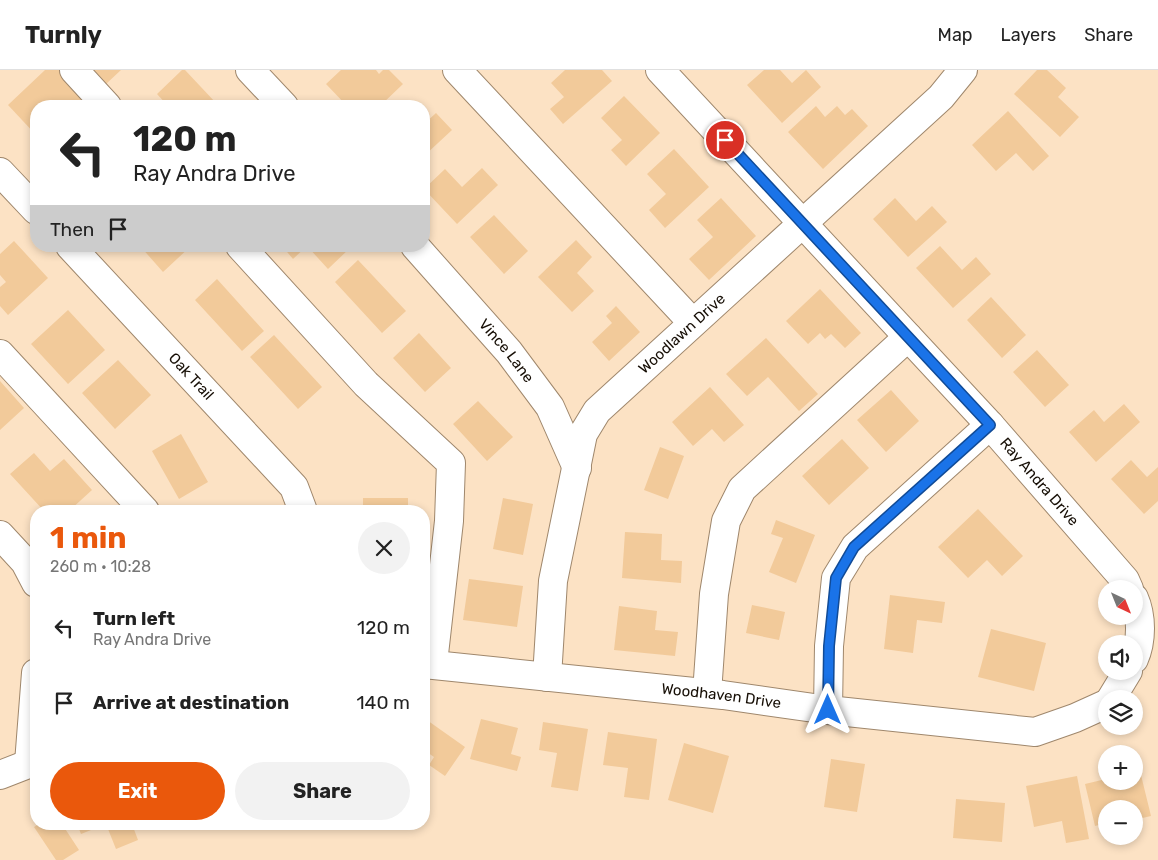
<!DOCTYPE html>
<meta charset="utf-8">
<style>
body{margin:0;font-family:Rubik,sans-serif;background:#f2f2f2;color:#222;height:100vh;display:flex;flex-direction:column;font-size:19px;white-space:nowrap}
*{box-sizing:border-box;margin:0}
p{font-size:16px;color:#767676}
.icon{flex:none;width:28px;height:28px;fill:none;stroke:currentColor;stroke-width:2;stroke-linecap:round;stroke-linejoin:round}
.map{position:relative;flex:1;overflow:hidden}
.panel{position:absolute;left:30px;top:435px;width:400px;height:325px;display:flex;flex-direction:column;background:#fff;border-radius:20px;box-shadow:0 2px 8px #0003}
.panel>*{flex:none}
.guide{position:absolute;left:30px;top:30px;width:400px;height:152px;border-radius:20px;box-shadow:0 2px 8px #0003;background:#fff;color:#222;overflow:hidden}
.needle{width:32px;rotate:137deg}
.buttons{position:absolute;left:1098px;top:510px;display:grid;gap:10px}
.buttons a{display:grid;place-items:center;width:45px;height:45px;border-radius:50%;background:#fff;box-shadow:0 2px 8px #0003;font-size:25px}
.pin{position:absolute;display:grid;place-items:center;width:42px;height:42px;color:#fff;margin:-21px;border:2px solid #fff;border-radius:50%;box-shadow:0 1px 5px #0007}
.me{position:absolute;width:55px;margin:-28px;rotate:0deg;stroke-linejoin:round;filter:drop-shadow(0 0 4px #0008)}
.turn{display:flex;align-items:center;gap:18px;height:105px;padding:0 20px;font-size:22px}
.turn .icon{width:65px;height:65px;stroke-width:2.5}
.turn b{display:block;font-size:35px;line-height:42px}
.then{display:flex;align-items:center;height:48px;padding:0 20px;background:#0003;gap:10px;font-size:19px}
.round{display:grid;place-items:center;flex:none;width:52px;height:52px;border-radius:26px;background:#f2f2f2}
.overview{display:flex;align-items:center;justify-content:space-between;height:85px;padding:0 20px}
h1{font-size:30px;font-weight:700;line-height:38px;color:#ea580c}
.primary-button{display:flex;gap:10px;margin-top:auto;padding:10px 20px}
.primary-button a{flex:1;height:58px;border-radius:30px;background:#ea580c;color:#fff;font-size:20px;font-weight:700;line-height:58px;text-align:center}
.primary-button a+a{background:#f2f2f2;color:#222}
ul{padding:0;list-style:none}
li{display:flex;align-items:center;gap:15px;height:75px;padding:0 20px}
li div{flex:1}
li b{display:block;font-size:19px}
li em{font-style:normal}
header{display:flex;align-items:center;gap:30px;box-sizing:border-box;height:70px;padding:0 25px;background:#fff;border-bottom:1px solid #e0e0e0}
header strong{font-size:24px}
nav{display:flex;gap:28px;margin-inline-start:auto;font-size:18px}
.map>svg:first-child{display:block}
.building{fill:#f2ca9a}
.lines{fill:none;stroke-linecap:round;stroke-linejoin:round}
.minor-casing{stroke:#9f876c;stroke-width:30}
.minor{stroke:#fff;stroke-width:28}
.route-casing{stroke:#114b97;stroke-width:12}
.route{stroke:#1a73e8;stroke-width:9}
.labels{text-anchor:middle;stroke-width:4.5;stroke-linejoin:round;paint-order:stroke}
.street-label{font-size:15px;fill:#160e05;stroke:#fff}
</style>
<header>
<strong>Turnly</strong>
<nav><a>Map</a><a>Layers</a><a>Share</a></nav>
</header>
<div class="map">
<svg width="1158" height="790" viewBox="0 0 1158 790">
<rect width="100%" height="100%" fill="#fce2c4"/>
<path class="building" d="M 45,0 L 59,0 L 87,30 L 80,36 L 36,36 L 36,65 L 8,35 Z
M 92,0 L 121,0 L 106,14 Z
M 182,0 L 185,0 L 216,33 L 213,36 L 168,36 L 157,24 Z
M 341,0 L 376,0 L 379,4 L 383,0 L 389,0 L 403,14 L 380,36 L 347,36 L 326,14 Z
M 565,0 L 602,0 L 612,11 L 563,54 L 550,39 L 564,27 L 551,13 Z
M 764,0 L 780,0 L 792,13 L 806,0 L 821,17 L 782,53 L 747,15 Z
M 1037,0 L 1047,0 L 1066,18 L 1058,27 L 1079,47 L 1060,67 L 1014,24 Z
M 624,26 L 660,63 L 626,96 L 611,80 L 622,70 L 601,48 Z
M 816,36 L 825,47 L 837,36 L 845,45 L 852,39 L 868,56 L 823,99 L 788,62 Z
M 1008,41 L 1049,86 L 1033,101 L 1016,83 L 996,101 L 972,75 Z
M 436,43 L 452,60 L 424,86 L 424,54 Z
M 674,79 L 709,117 L 665,158 L 649,140 L 666,124 L 647,104 Z
M 482,98 L 498,115 L 457,154 L 424,119 L 445,99 L 462,117 Z
M 721,128 L 756,166 L 709,210 L 689,189 L 713,167 L 697,150 Z
M 895,128 L 916,151 L 932,136 L 947,152 L 908,187 L 873,149 Z
M 494,145 L 528,181 L 504,204 L 470,167 Z
M 576,170 L 592,187 L 577,203 L 594,221 L 572,242 L 538,207 Z
M 14,171 L 48,208 L 8,245 L 0,236 L 0,217 L 6,212 L 0,205 L 0,184 Z
M 140,176 L 191,176 L 163,202 Z
M 282,176 L 348,176 L 350,178 L 328,199 L 307,176 L 293,189 Z
M 940,176 L 962,200 L 976,187 L 991,204 L 953,238 L 916,198 Z
M 358,190 L 406,241 L 382,263 L 335,212 Z
M 217,209 L 264,261 L 242,281 L 195,230 Z
M 820,219 L 861,263 L 845,278 L 831,264 L 825,269 L 820,263 L 808,274 L 786,251 Z
M 991,227 L 1026,265 L 1002,288 L 967,250 Z
M 616,236 L 640,262 L 609,291 L 592,272 L 612,253 L 606,246 Z
M 68,240 L 105,280 L 68,314 L 31,274 Z
M 419,263 L 451,298 L 425,322 L 393,288 Z
M 274,265 L 322,317 L 298,339 L 250,287 Z
M 766,268 L 818,324 L 799,341 L 768,307 L 747,326 L 726,304 Z
M 1037,280 L 1069,315 L 1045,337 L 1013,302 Z
M 118,290 L 151,325 L 115,359 L 82,323 Z
M 0,311 L 24,338 L 0,360 Z
M 710,317 L 744,355 L 724,372 L 712,359 L 693,376 L 672,352 Z
M 891,320 L 919,351 L 886,382 L 857,350 Z
M 478,331 L 513,367 L 487,391 L 453,354 Z
M 1124,334 L 1140,352 L 1096,392 L 1069,362 L 1094,340 L 1104,352 Z
M 181,364 L 208,412 L 179,429 L 152,381 Z
M 842,369 L 869,398 L 829,435 L 802,406 Z
M 660,377 L 684,386 L 668,429 L 644,420 Z
M 34,383 L 50,401 L 64,389 L 92,420 L 69,441 L 44,441 L 10,404 Z
M 1131,390 L 1147,407 L 1158,397 L 1158,431 L 1144,444 L 1111,409 Z
M 363,428 L 408,428 L 408,441 L 363,441 Z
M 503,428 L 533,434 L 523,485 L 493,479 Z
M 978,439 L 1023,486 L 1002,506 L 987,490 L 968,508 L 938,477 Z
M 776,450 L 815,465 L 796,513 L 769,502 L 783,468 L 771,464 Z
M 625,462 L 662,464 L 661,490 L 682,491 L 681,513 L 622,508 Z
M 469,509 L 523,516 L 517,557 L 463,550 Z
M 890,525 L 945,532 L 942,553 L 917,550 L 913,583 L 884,579 Z
M 752,535 L 785,542 L 779,570 L 746,563 Z
M 619,536 L 657,541 L 655,560 L 678,562 L 675,586 L 614,580 Z
M 991,559 L 1046,573 L 1034,621 L 978,607 Z
M 424,648 L 465,677 L 445,706 L 429,695 L 434,687 L 424,680 Z
M 481,649 L 518,658 L 511,684 L 521,687 L 517,701 L 470,689 Z
M 543,652 L 588,659 L 578,721 L 551,717 L 557,683 L 539,680 Z
M 608,662 L 657,669 L 649,730 L 624,727 L 628,698 L 603,695 Z
M 684,673 L 729,686 L 713,743 L 668,730 Z
M 831,689 L 865,694 L 857,742 L 824,737 Z
M 1140,701 L 1151,746 L 1134,750 L 1134,739 L 1106,739 L 1106,753 L 1095,756 L 1085,714 L 1106,709 L 1106,711 L 1134,711 L 1134,703 Z
M 1077,706 L 1089,769 L 1066,773 L 1062,751 L 1034,757 L 1026,716 Z
M 956,729 L 1005,733 L 1002,772 L 953,768 Z
M 39,754 L 62,754 L 79,780 L 63,790 L 56,790 L 34,757 Z
M 77,754 L 132,754 L 138,770 L 116,779 L 106,754 L 81,764 Z"/>
<g class="lines">
<defs>
<g id="minor">
<path d="M 74,0 L 107,36"/>
<path d="M 250,0 L 284,36"/>
<path d="M 457,0 L 692,252"/>
<path id="s1" d="M 660,0 L 990,355 L 1125,510 L 1129,519"/>
<path d="M 0,102 L 36,140"/>
<path id="s2" d="M 70,176 L 294,417 L 303,441"/>
<path d="M 240,176 L 366,314 L 451,393 L 449,451 L 433,593"/>
<path id="s3" d="M 415,176 L 509,282 L 550,337 L 577,398"/>
<path d="M 0,284 L 145,441"/>
<path d="M 0,465 L 25,492 L 36,513"/>
<path d="M 1134,528 C 1142,546 1142,571 1134,589"/>
<path id="s4" d="M 424,594 L 723,625 L 828,640 L 1035,662 L 1075,648 L 1106,634"/>
<path id="s5" d="M 547,607 L 553,511 L 583,364 L 597,341 L 941,27 L 963,0"/>
<path d="M 707,623 L 714,524 L 726,451 L 742,419 L 908,267"/>
<path d="M 1111,629 L 1128,601"/>
<path d="M 828,640 L 829,576 L 836,508 L 855,477 L 990,355"/>
<path d="M 29,693 L 36,603"/>
<path d="M 0,705 L 36,691"/>
</g>
</defs>
<use href="#minor" class="minor-casing"/>
<use href="#minor" class="minor"/>
</g>
<g class="lines">
<defs>
<path id="route" d="M 725,70 L 990,355 L 854,477 L 836,508 L 829,576 L 828,640"/>
</defs>
<use href="#route" class="route-casing"/>
<use href="#route" class="route"/>
</g>
<g class="labels">
<g class="street-label">
<text dy="5" stroke="none"><textPath href="#s5" startOffset="388">Woodlawn Drive</textPath></text>
<text dy="5" stroke="none"><textPath href="#s3" startOffset="139">Vince Lane</textPath></text>
<text dy="5" stroke="none"><textPath href="#s2" startOffset="178">Oak Trail</textPath></text>
<text dy="5" stroke="none"><textPath href="#s1" startOffset="560">Ray Andra Drive</textPath></text>
<text dy="5" stroke="none"><textPath href="#s4" startOffset="299">Woodhaven Drive</textPath></text>
</g>
</g>
</svg>
<div class="buttons">
<a><svg class="needle" viewBox="-14 -14 28 28"><path d="M0-13l5 13h-10z" fill="#e53935"/><path d="M0 13l5-13h-10z" fill="#767676"/></svg></a>
<a><svg class="icon" aria-label="sound" viewBox="0 0 24 24"><path d="M4 9h4l5-4v14l-5-4H4zM17 9q2 3 0 6"/></svg></a>
<a><svg class="icon" aria-label="layers" viewBox="0 0 24 24"><path d="M12 4l9 5-9 5-9-5zM3 14l9 5 9-5"/></svg></a>
<a>+</a>
<a>−</a>
</div>
<div class="pin" style="left:725px;top:70px;background:#d93025"><svg class="icon" aria-label="arrive" viewBox="0 0 24 24"><path d="M6 21V4h12l-3 4 3 4H6"/></svg></div>
<svg class="me" style="left:828px;top:640px" viewBox="-20 -20 40 40"><path d="M0-17L14 15 0 8-14 15z" fill="#1a73e8" stroke="#fff" stroke-width="4"/></svg>
<div class="guide">
<div class="turn"><svg class="icon" aria-label="left" viewBox="0 0 24 24"><path d="M17 20v-9H6M10 6l-5 5 5 5"/></svg><div><b>120 m</b>Ray Andra Drive</div></div>
<div class="then">Then<svg class="icon" aria-label="arrive" viewBox="0 0 24 24"><path d="M6 21V4h12l-3 4 3 4H6"/></svg></div>
</div>
<section class="panel">
<div class="overview"><div><h1>1 min</h1><p>260 m · 10:28</p></div><a class="round"><svg class="icon" aria-label="close" viewBox="0 0 24 24"><path d="M6 6l12 12M18 6L6 18"/></svg></a></div>
<ul>
<li><svg class="icon" aria-label="left" viewBox="0 0 24 24"><path d="M17 20v-9H6M10 6l-5 5 5 5"/></svg><div><b>Turn left</b><p>Ray Andra Drive</p></div><em>120 m</em></li>
<li><svg class="icon" aria-label="arrive" viewBox="0 0 24 24"><path d="M6 21V4h12l-3 4 3 4H6"/></svg><div><b>Arrive at destination</b></div><em>140 m</em></li>
</ul>
<div class="primary-button"><a>Exit</a><a>Share</a></div>
</section>
</div>
